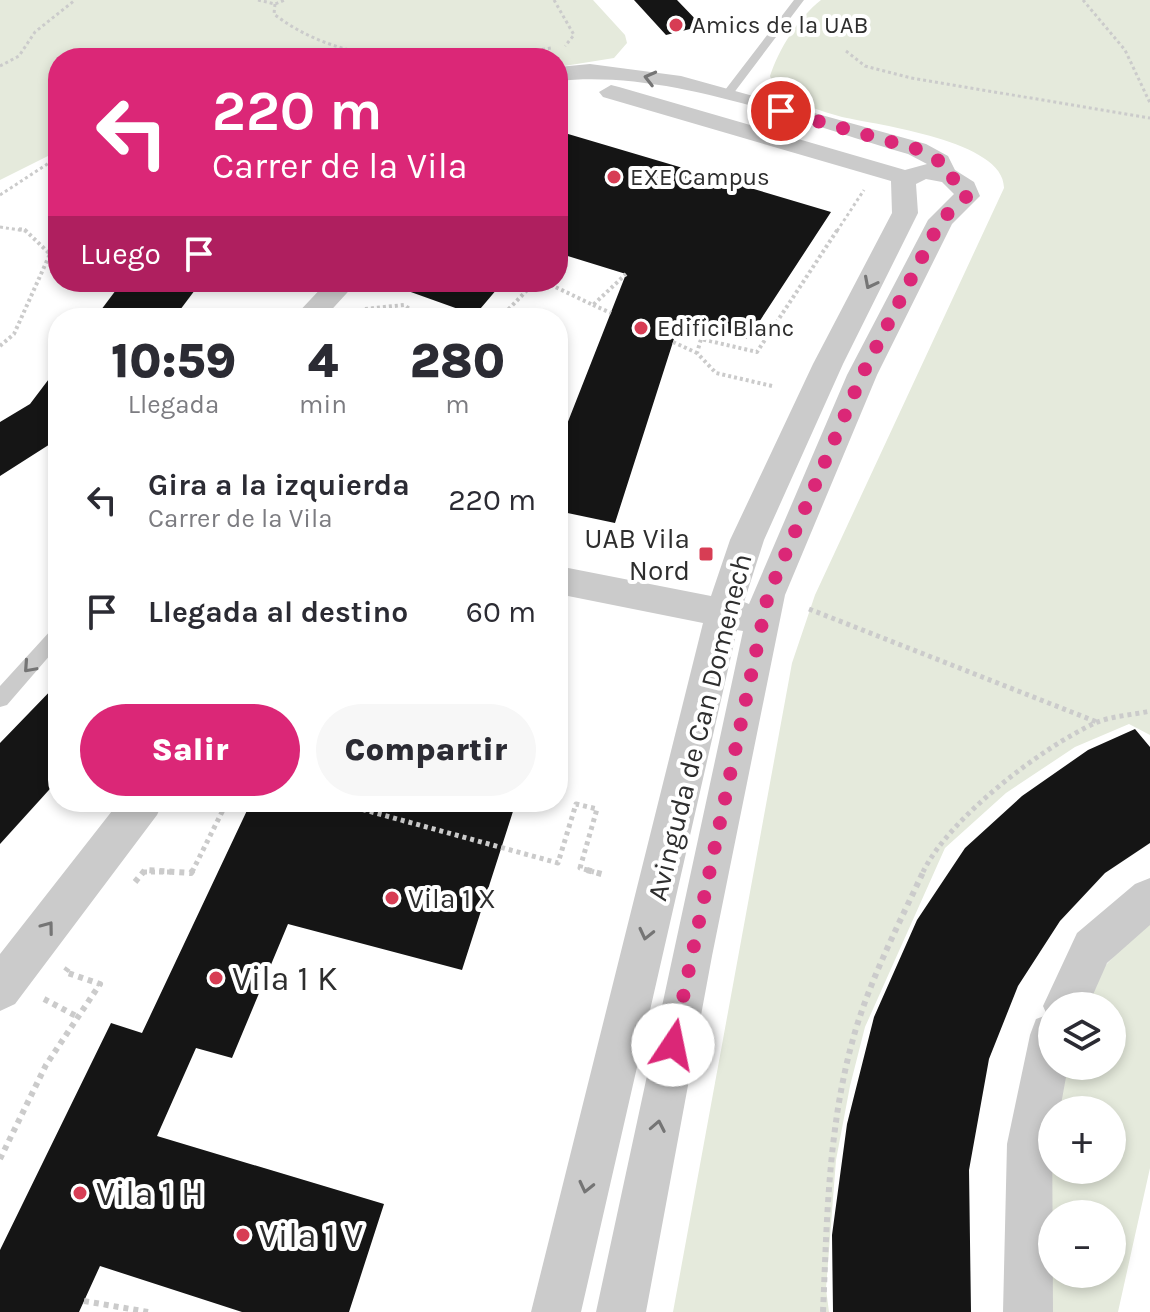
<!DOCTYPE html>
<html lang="es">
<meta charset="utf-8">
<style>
body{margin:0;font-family:Karla,sans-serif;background:#f7f7f7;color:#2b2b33;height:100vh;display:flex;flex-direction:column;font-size:30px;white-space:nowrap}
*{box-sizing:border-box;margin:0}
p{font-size:26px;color:#7c7c81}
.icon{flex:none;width:44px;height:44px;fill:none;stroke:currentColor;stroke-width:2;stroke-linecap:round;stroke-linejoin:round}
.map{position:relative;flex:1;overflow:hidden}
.sheet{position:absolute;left:48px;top:308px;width:520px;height:504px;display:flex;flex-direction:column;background:#fff;border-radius:32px;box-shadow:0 4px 12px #0003}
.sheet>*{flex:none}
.top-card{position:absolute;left:48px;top:48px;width:520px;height:244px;border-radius:32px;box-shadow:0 4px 12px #0003;background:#db2777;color:#fff;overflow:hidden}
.tools{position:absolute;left:1038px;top:992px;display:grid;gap:16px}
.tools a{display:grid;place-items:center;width:88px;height:88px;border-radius:50%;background:#fff;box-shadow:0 4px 12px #0003;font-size:40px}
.pin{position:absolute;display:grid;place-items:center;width:68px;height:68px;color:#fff;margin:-34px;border:4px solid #fff;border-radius:50%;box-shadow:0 2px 8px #0007}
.me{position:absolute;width:88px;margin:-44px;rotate:11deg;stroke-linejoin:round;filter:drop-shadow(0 0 6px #0008)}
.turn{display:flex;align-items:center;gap:28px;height:168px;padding:0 32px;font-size:36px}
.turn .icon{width:104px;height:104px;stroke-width:2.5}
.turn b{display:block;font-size:56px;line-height:68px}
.then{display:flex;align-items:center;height:76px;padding:0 32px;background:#0003;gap:16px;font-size:30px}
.eta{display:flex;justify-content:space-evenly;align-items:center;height:136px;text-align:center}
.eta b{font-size:48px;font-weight:800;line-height:56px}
.action{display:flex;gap:16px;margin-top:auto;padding:16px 32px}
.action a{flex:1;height:92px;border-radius:48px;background:#db2777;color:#fff;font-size:32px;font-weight:800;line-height:92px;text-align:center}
.action a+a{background:#f7f7f7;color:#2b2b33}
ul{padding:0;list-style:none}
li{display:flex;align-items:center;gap:24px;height:112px;padding:0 32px}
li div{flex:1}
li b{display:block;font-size:30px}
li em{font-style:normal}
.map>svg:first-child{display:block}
.green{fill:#e5eadc;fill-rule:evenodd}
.building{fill:#151515}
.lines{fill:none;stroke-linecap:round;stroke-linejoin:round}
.path-far3{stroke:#cbcbcb;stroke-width:3;stroke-dasharray:3 3;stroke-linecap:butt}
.path-far2{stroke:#cbcbcb;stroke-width:4;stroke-dasharray:3 3;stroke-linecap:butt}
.path-far1{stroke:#cbcbcb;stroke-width:5;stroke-dasharray:4 4;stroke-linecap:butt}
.path{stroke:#cbcbcb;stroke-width:6;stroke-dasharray:5 5;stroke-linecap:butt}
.lane{fill:#cbcbcb;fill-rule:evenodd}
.street{fill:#cbcbcb;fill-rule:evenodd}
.oneway{stroke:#757575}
.route{stroke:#db2777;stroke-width:14;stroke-dasharray:0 25.2}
.poi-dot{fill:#d73d54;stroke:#fff;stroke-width:3}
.labels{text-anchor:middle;stroke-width:8;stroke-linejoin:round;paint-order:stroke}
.far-poi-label{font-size:24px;fill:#2e2e2e;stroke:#fff;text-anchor:start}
.poi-label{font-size:28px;fill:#2e2e2e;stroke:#fff;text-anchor:end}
.street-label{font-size:28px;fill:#2e2e2e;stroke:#fff}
.near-poi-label{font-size:34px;fill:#2e2e2e;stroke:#fff;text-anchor:start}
</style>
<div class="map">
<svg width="1150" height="1312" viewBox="0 0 1150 1312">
<rect width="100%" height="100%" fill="#fff"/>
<path class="green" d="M 0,0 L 593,0 L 625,35 L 627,43 L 614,58 L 558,67 L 558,58 L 58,58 L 58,151 L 0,180 Z
M 821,0 L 1150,0 L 1150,735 L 1129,724 L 1075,747 L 1006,793 L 945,848 L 865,1027 L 850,1086 L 836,1160 L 826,1289 L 829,1312 L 673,1312 L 792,663 L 815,595 L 1004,188 C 1005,141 878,125 842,117 C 820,111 799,103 777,94 L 770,76 C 779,49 798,18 821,0 Z
M 1150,919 L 1150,1168 L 1118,1312 L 1042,1312 L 1050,1092 L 1060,1066 L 1112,1066 L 1112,1006 L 1083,1006 L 1100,971 ZM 1052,1110 L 1112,1110 L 1112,1170 L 1052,1170 ZM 1052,1214 L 1112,1214 L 1112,1274 L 1052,1274 Z"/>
<path class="building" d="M 634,0 L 677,0 L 702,26 L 666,35 Z
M 558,131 L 831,212 L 748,339 L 681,317 L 615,523 L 558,511 L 558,447 L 626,274 L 558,253 Z
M 122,282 L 201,282 L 174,318 L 95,318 Z
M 395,282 L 503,282 L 475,315 L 394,286 Z
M 58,367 L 58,439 L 0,476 L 0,422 L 30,404 Z
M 58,683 L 58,780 L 0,844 L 0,743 Z
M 1135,729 L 1150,747 L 1150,843 L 1105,873 L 1060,921 L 1018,986 L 989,1059 L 969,1170 L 971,1312 L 833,1312 L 832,1235 L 847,1124 L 874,1017 L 917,920 L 965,848 L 1022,796 L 1088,750 Z
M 251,802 L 516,802 L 462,970 L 288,924 L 232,1058 L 196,1048 L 157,1136 L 384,1204 L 349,1312 L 242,1312 L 100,1266 L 79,1312 L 0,1312 L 0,1250 L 111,1023 L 142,1033 Z"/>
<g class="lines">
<path class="path-far3" d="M 258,0 L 275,4 L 285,0
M 554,0 L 574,35 L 565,46
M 1083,0 L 1125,50 L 1150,103
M 275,4 L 274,14 C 349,73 462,63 551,48
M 846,51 L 865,66 L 911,78 L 1150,118
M 0,66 L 19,56 L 35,32 L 75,0
M 0,195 L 58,157
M 0,227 L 26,231
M 837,231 L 864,190"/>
<path class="path-far2" d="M 278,282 L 298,286
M 545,282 L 593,305 L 626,274
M 593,305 L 611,313
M 365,309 L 404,305 L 422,318
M 500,318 L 535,282
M 673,342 L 697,353
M 0,346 L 14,334 L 50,254 L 25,230 L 17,229
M 772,386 L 716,373 L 697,353 L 701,339 L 757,352 L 838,229"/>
<path class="path-far1" d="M 809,609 L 1097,722
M 339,803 L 558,863 L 576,804 L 597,809 L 580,868 L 594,872
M 143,872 L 173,872
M 192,872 L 227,802
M 923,872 C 949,818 1041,748 1095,723 C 1111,716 1133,715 1150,711"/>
<path class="path" d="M 587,870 L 605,875
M 135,882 L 145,870 L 191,873 L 193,870
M 44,999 L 78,1017
M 0,1159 L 46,1065 L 100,984 L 65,972 L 68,968
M 84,1301 L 148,1312
M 823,1312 C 827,1220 828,1128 853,1039 C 869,981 899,924 924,870"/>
<path class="lane" d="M 794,0 L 804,0 L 730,98 L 722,98 L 722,94 Z
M 58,627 L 58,646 L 7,705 L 0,707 L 0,686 L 52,629 Z"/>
<path class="street" d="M 590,64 L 681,76 L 926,144 L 948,156 L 955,170 L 974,182 L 980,196 L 952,224 L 877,375 L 785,595 L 712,956 L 646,1312 L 596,1312 L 743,631 L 737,630 L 581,1312 L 531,1312 L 703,623 L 558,594 L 558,566 L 711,596 L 730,540 L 813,364 L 892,213 L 891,181 L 603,97 L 599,92 L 611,85 L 619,87 L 905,170 L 927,164 L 908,154 C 800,123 671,69 558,81 L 558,67 ZM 926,179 L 942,182 L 954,194 L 928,220 L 847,375 L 749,604 L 744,602 L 764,540 L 843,364 L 918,213 L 916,184 Z
M 327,282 L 357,282 L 324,318 L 293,318 Z
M 119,802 L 163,802 L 157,815 L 15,1004 L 0,1011 L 0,954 Z
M 1150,878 L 1150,925 L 1107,963 L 1088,1006 L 1052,1006 L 1052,1066 L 1068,1066 L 1060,1110 L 1052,1110 L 1053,1312 L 1003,1312 L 1007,1144 L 1030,1035 L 1036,1019 L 1047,1015 L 1043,1006 L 1077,933 L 1135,884 Z"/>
</g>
<defs><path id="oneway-chevron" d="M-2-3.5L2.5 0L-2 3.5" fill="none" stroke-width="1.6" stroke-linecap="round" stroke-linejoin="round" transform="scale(2)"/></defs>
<g class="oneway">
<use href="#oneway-chevron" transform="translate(650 78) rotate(-166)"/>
<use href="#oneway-chevron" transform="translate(870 283) rotate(117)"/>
<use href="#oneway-chevron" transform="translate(29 667) rotate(132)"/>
<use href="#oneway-chevron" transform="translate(48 927) rotate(-53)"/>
<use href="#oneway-chevron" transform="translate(646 934) rotate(103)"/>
<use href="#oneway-chevron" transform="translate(658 1126) rotate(-79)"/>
<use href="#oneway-chevron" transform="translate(586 1187) rotate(103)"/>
</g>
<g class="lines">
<path class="route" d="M 673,1045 L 768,595 L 862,375 L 941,220 L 967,196 L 962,183 L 944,174 L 939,161 L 917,149 L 781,111"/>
</g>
<g class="poi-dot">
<circle cx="676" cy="25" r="8"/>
<circle cx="614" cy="177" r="8"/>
<circle cx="641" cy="328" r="8"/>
<rect x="698" y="546" width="16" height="16" rx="4"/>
<circle cx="392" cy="898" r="8"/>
<circle cx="216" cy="978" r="8"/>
<circle cx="80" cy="1193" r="8"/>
<circle cx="243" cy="1235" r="8"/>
</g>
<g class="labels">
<g class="far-poi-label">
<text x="692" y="33">Amics de la UAB</text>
<text x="630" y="185">EXE Campus</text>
<text x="657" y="336">Edifici Blanc</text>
</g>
<g class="poi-label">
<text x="690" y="548">UAB Vila<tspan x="690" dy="32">Nord</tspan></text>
<text x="408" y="908" text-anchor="start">Vila 1 X</text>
</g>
<g class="street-label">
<text transform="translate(699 727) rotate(-76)" y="10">Avinguda de Can Domenech</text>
</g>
<g class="near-poi-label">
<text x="232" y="990">Vila 1 K</text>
<text x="96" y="1205">Vila 1 H</text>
<text x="259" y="1247">Vila 1 V</text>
</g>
</g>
</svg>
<div class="tools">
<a><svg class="icon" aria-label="layers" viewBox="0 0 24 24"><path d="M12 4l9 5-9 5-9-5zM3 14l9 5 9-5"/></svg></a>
<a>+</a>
<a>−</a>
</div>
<div class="pin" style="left:781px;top:111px;background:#d93025"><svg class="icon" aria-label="arrive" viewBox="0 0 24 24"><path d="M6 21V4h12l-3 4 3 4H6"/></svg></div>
<svg class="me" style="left:673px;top:1045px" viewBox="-20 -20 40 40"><circle r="19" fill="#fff"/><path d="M0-13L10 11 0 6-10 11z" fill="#db2777"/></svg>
<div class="top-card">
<div class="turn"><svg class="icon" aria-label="left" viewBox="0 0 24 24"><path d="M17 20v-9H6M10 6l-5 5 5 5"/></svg><div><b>220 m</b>Carrer de la Vila</div></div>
<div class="then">Luego<svg class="icon" aria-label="arrive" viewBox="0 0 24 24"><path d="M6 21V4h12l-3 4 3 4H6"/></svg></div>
</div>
<section class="sheet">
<div class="eta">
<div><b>10:59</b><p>Llegada</p></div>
<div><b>4</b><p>min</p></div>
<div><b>280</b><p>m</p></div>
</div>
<ul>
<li><svg class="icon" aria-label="left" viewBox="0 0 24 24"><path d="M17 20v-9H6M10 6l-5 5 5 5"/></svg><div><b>Gira a la izquierda</b><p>Carrer de la Vila</p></div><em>220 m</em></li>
<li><svg class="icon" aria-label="arrive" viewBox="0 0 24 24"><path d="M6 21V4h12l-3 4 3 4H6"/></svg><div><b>Llegada al destino</b></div><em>60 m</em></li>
</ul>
<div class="action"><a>Salir</a><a>Compartir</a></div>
</section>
</div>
